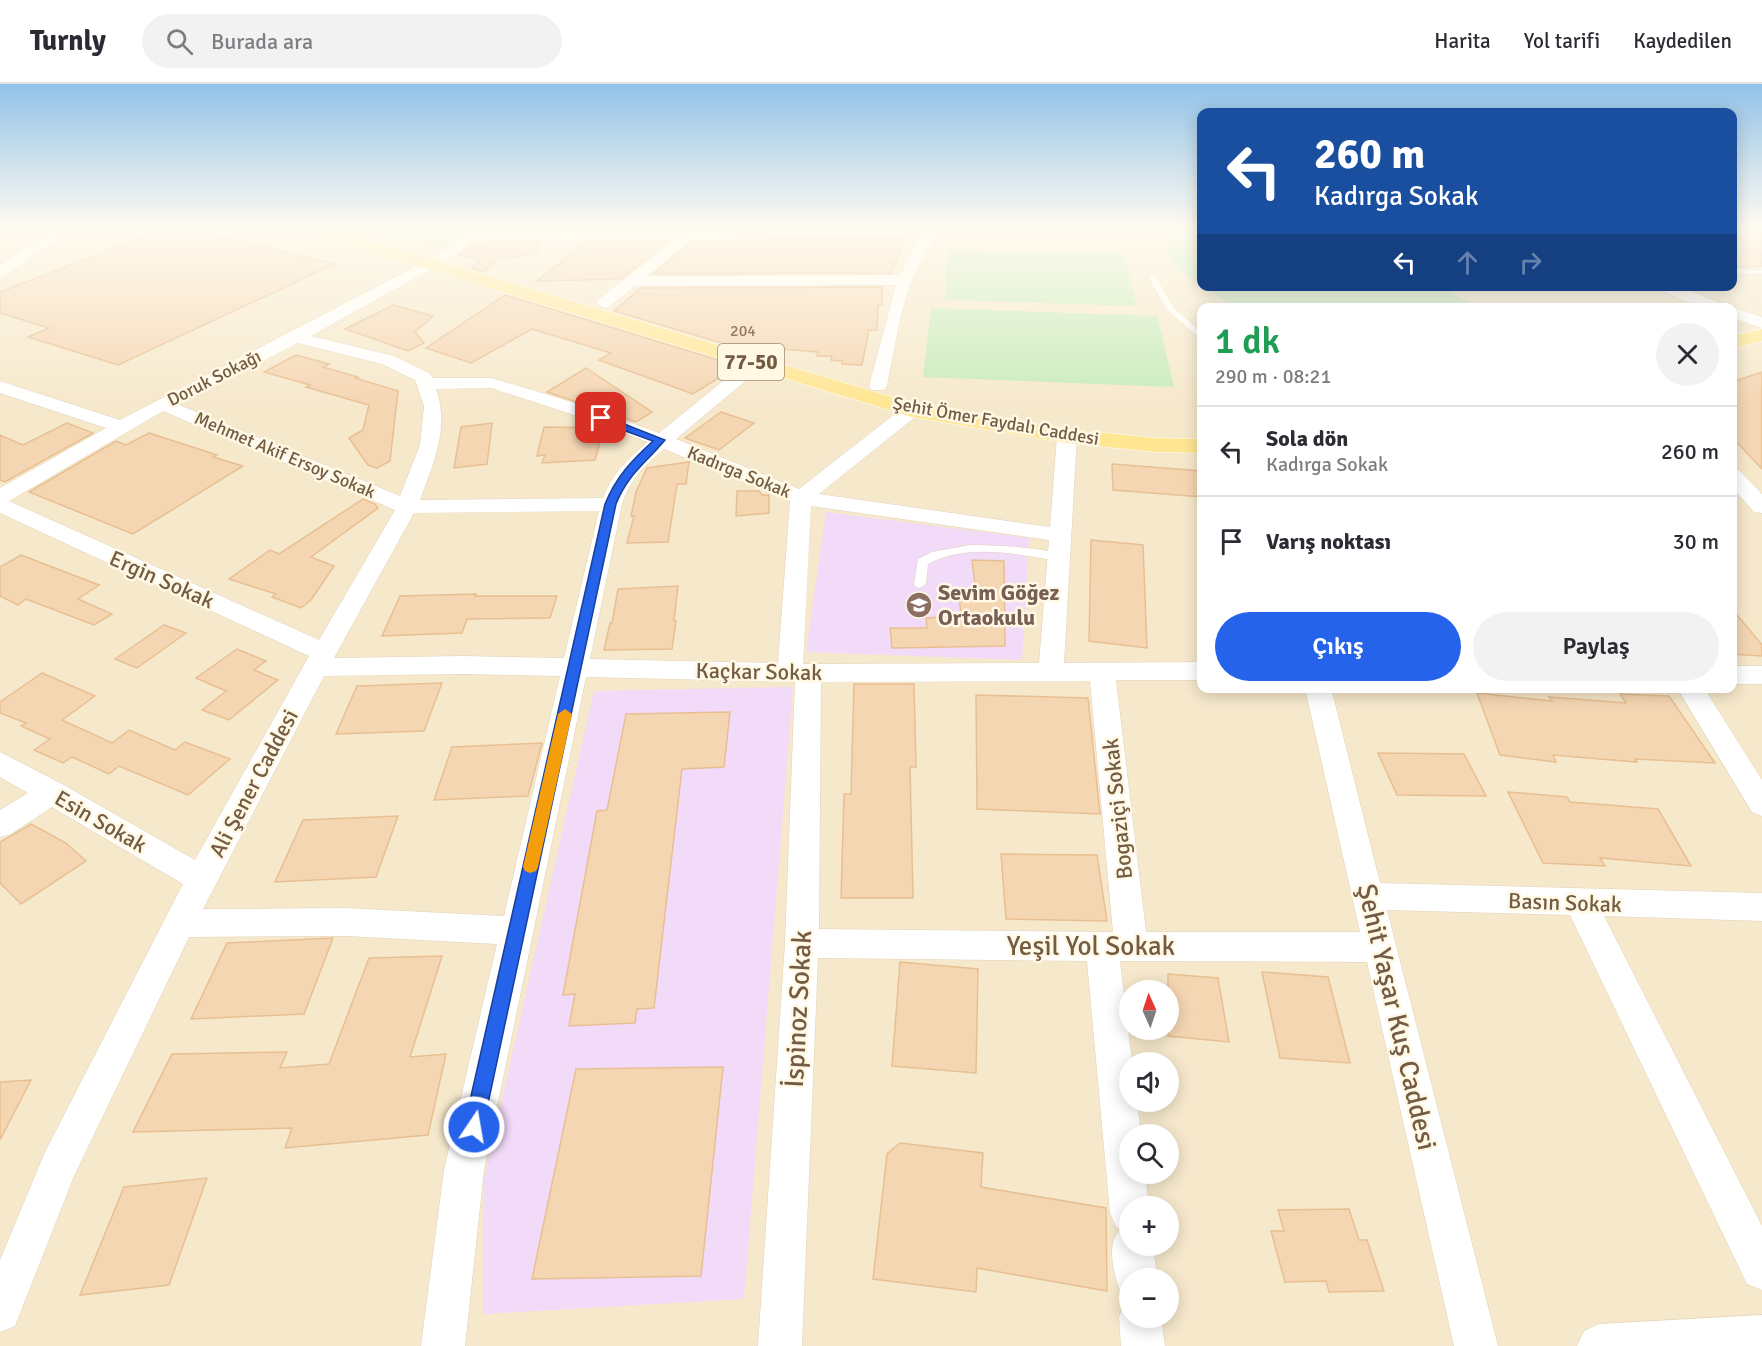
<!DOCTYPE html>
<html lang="tr">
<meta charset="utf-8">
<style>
body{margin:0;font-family:Signika,sans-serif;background:#f2f2f3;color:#2b2b33;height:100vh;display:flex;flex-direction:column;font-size:22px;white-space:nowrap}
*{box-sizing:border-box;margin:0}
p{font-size:20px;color:#7c7c81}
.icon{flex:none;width:33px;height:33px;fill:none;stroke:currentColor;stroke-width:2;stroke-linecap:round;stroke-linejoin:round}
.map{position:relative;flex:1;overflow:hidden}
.side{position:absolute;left:1197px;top:219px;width:540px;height:390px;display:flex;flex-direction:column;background:#fff;border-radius:12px;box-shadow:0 3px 15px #0003}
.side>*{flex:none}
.top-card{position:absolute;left:1197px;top:24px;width:540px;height:183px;border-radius:12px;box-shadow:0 3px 15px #0003;background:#1a4fa0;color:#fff;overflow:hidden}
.needle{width:39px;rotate:357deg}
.tools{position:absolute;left:1119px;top:896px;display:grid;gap:12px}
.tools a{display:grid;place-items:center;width:60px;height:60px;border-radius:50%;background:#fff;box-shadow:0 3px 15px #0003;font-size:30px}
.pin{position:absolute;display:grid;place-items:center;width:51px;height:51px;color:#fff;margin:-26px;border-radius:12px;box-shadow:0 3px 9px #0006}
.me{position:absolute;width:66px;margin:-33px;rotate:12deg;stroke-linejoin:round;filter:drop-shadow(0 0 4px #0008)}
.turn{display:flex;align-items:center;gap:21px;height:126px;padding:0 18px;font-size:27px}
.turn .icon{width:78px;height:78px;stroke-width:2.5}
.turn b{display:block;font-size:42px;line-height:51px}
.lanes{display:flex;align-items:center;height:57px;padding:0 18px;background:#0003;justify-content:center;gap:30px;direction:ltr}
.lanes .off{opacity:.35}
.round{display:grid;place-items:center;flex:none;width:63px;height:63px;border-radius:32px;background:#f2f2f3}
.headline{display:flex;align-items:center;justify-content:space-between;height:102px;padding:0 18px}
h1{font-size:36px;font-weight:600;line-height:45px;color:#1e9e55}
.cta{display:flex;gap:12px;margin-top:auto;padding:12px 18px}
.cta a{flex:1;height:69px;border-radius:36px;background:#2563eb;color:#fff;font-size:24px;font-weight:600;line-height:69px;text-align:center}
.cta a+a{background:#f2f2f3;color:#2b2b33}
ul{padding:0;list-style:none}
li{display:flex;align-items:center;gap:18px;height:90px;padding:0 18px;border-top:2px solid #e1e1e2}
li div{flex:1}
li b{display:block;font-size:22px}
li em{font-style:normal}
header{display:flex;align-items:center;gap:36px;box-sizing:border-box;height:84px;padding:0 30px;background:#fff;border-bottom:2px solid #e1e1e2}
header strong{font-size:28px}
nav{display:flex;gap:33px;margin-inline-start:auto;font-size:21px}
.search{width:420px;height:54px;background:#f2f2f3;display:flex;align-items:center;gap:15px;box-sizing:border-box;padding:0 21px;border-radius:33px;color:#7c7c81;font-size:22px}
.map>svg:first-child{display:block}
.residential{fill:#f6e8cb;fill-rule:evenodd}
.education{fill:#f2daf9}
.green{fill:#c8ebbb}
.building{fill:#f5d6b3;stroke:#e8bf92;stroke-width:1.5}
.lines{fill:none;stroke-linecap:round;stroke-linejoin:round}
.lane-casing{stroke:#e2d2b9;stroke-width:1}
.street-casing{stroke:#e2d2b9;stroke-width:1}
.primary-casing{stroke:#fff;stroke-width:1}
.lane{fill:#fff;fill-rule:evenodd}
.street{fill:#fff;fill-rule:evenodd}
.primary{fill:#ffe693;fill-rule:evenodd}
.route{fill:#2563eb;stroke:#184099;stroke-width:1.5}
.slow{fill:#f59e0b}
.labels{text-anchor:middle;stroke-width:5;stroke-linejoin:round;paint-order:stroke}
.far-number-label{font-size:16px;fill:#947a60}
.far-street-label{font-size:18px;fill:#745c44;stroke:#fff8e5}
.shield{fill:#fff8e5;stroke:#9e8b74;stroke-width:1.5}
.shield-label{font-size:21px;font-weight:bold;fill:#745c44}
.street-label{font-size:22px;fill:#745c44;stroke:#fff8e5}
.education-label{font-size:22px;font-weight:bold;fill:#785e54;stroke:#fff8e5;text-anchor:start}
.near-street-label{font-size:27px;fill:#745c44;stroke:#fff8e5}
</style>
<header>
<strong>Turnly</strong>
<div class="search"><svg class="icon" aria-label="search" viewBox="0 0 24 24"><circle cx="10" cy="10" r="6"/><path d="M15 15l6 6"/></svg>Burada ara</div>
<nav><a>Harita</a><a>Yol tarifi</a><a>Kaydedilen</a></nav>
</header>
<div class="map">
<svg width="1762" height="1262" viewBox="0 0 1762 1262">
<rect width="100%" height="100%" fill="#fef6dd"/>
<path class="residential" d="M 0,144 L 1201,144 L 1202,202 L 1732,202 L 1733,144 L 1762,144 L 1762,1262 L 0,1262 ZM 1202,224 L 1732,224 L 1732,604 L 1202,604 ZM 1130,906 L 1168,906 L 1168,945 L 1130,945 ZM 1130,978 L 1168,978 L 1168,1017 L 1130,1017 ZM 1130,1050 L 1168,1050 L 1168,1089 L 1130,1089 ZM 1130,1122 L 1168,1122 L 1168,1161 L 1130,1161 ZM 1130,1194 L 1168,1194 L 1168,1233 L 1130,1233 Z"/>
<path class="education" d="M 826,428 L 1029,454 L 1022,576 L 806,568 Z
M 793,603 L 744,1215 L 483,1230 L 483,1100 L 594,607 Z"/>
<path class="green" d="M 372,144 L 455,147 L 444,162 L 439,163 Z
M 1201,144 L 1202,144 L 1201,200 C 1188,191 1150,171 1175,153 C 1182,148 1192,144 1201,144 Z
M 947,165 L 1123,169 L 1137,222 L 945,216 Z
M 1204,203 L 1441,203 L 1479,223 L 1234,223 Z
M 931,224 L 1157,232 L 1174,303 L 923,293 Z"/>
<path class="building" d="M 166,144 L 185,144 L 335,180 L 118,281 L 28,253 L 49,244 L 0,229 L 0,208 Z
M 1732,144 L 1755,144 L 1762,147 L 1762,182 L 1732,183 Z
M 905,155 L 891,189 L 653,190 L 693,157 Z
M 667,158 L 621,195 L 537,197 L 585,159 Z
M 472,159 L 537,159 L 538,169 L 499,175 L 484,188 L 472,185 L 479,175 L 459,171 Z
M 882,203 L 882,221 L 878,221 L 877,246 L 869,246 L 862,281 L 842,280 L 842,277 L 831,276 L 832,272 L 817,272 L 818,268 L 767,264 L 758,270 L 614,227 L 641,204 Z
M 505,211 L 509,212 L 738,282 L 693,310 L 599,276 L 611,269 L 532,245 L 471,279 L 426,264 Z
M 393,221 L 433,232 L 415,248 L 424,259 L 408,267 L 345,245 Z
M 296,271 L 329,280 L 323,283 L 358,293 L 355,294 L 398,307 L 390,377 L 377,384 L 368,381 L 349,354 L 363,346 L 369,321 L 306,303 L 310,301 L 264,288 Z
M 586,284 L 652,328 L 636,338 L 547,308 Z
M 1762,288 L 1762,385 L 1732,353 L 1732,298 Z
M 721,328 L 754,339 L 719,366 L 685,354 Z
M 67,339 L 93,349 L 5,398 L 0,396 L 0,351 L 23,361 Z
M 492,339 L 487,380 L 454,384 L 461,343 Z
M 544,343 L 604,344 L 595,376 L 542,379 L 545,371 L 537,372 Z
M 149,349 L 217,371 L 213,373 L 243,382 L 133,450 L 29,408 L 116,357 L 126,361 Z
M 689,378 L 686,400 L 677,400 L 668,458 L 627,459 L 634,432 L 631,432 L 636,408 L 647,384 Z
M 1112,380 L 1202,387 L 1202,413 L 1113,406 Z
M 737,407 L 759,407 L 762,411 L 769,411 L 769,429 L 736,432 Z
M 363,415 L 375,420 L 378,424 L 311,473 L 334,482 L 311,516 L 301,524 L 272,513 L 276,510 L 229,495 L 270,466 L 279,470 Z
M 1091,456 L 1143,461 L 1147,564 L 1089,557 Z
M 21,471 L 99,501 L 78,515 L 112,530 L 94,541 L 26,515 L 18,521 L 0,512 L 0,483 Z
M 972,476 L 1004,477 L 1005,562 L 892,564 L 890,544 L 927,544 L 926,534 L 961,532 L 959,509 L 976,509 Z
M 678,502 L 674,537 L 676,537 L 672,565 L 604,566 L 610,539 L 612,539 L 618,505 Z
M 476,510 L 475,512 L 557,512 L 550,534 L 467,535 L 462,549 L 382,552 L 400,512 Z
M 1732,525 L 1762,561 L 1762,572 L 1732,570 Z
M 164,541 L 186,549 L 137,584 L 115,575 Z
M 237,565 L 266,577 L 254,586 L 278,596 L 229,636 L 202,626 L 226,607 L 196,594 Z
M 42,589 L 95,612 L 62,636 L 112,659 L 129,646 L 175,666 L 185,658 L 230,675 L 188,711 L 119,682 L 109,690 L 72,673 L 63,679 L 34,666 L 50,655 L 21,642 L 26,639 L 0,629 L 0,618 Z
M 442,599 L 424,647 L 336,650 L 357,602 Z
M 854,600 L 914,600 L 916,683 L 910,683 L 913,814 L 841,814 L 844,710 L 851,710 Z
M 1477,609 L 1552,617 L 1549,613 L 1626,619 L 1620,610 L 1669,612 L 1715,679 L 1635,675 L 1637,678 L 1553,671 L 1556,678 L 1500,671 Z
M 976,611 L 1088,614 L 1100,730 L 977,725 Z
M 730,628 L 724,683 L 682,685 L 654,924 L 637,925 L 635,939 L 569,942 L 575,910 L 563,911 L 597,727 L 607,726 L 626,630 Z
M 542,659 L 528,712 L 434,716 L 452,663 Z
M 1378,669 L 1464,670 L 1486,712 L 1397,711 Z
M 1508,708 L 1567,713 L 1570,718 L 1658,725 L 1691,782 L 1600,774 L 1605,782 L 1543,779 Z
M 398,732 L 376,793 L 275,798 L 303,736 Z
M 31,740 L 66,759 L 86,777 L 21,820 L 0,799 L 0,758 Z
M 1001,770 L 1097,771 L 1107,837 L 1006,835 Z
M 333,854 L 304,930 L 191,935 L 227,859 Z
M 442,872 L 410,973 L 446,970 L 428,1051 L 285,1064 L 292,1044 L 133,1048 L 172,970 L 287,968 L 280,984 L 329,980 L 369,874 Z
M 900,878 L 978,885 L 976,989 L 892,982 Z
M 1262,888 L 1328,893 L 1350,979 L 1280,974 Z
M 1168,890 L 1218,894 L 1229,958 L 1168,952 Z
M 723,983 L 701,1192 L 532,1195 L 576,985 Z
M 31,996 L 0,1056 L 0,998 Z
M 900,1059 L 983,1069 L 981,1103 L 1106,1124 L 1107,1207 L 977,1184 L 976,1208 L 873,1195 L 887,1070 Z
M 207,1094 L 169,1201 L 80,1211 L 124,1103 Z
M 1349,1125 L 1359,1156 L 1367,1156 L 1384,1207 L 1329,1208 L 1326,1197 L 1285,1198 L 1271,1147 L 1284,1147 L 1278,1126 Z"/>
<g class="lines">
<defs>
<path id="lane" d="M 1732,185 L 1762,186 L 1762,190 L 1732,189 Z
M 1150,192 L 1156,192 L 1173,223 L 1202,249 L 1202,256 L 1167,226 L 1149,194 Z
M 970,461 C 988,461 1053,463 1065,473 L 1059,477 C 1016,470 968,459 928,480 L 926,500 L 920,504 L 916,503 L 914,500 L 918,475 L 932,468 Z"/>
<path id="street" d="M 58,144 L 74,144 L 5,191 L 0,193 L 0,181 Z
M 437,144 L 486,144 L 482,149 L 685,147 L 689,144 L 699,144 L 701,147 L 944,144 C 937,154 929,163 922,175 C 901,213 896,260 887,302 L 884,306 L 872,306 L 869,302 L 896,201 L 635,202 L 610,222 L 604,224 L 596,219 L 598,216 L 674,156 L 471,157 C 462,165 452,178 439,175 L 437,172 L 439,169 L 464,149 L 444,148 ZM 921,153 L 900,191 L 647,192 L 692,155 Z
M 430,175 L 438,180 L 435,183 L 311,252 L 394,272 L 429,289 L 433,294 L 492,294 L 588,323 L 659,349 L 750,275 L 762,275 L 765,279 L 762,283 L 676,355 L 799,405 L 905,322 L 919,322 L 921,326 L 919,330 L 819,410 L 1050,443 L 1057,352 L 1060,348 L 1074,348 L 1077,352 L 1064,579 L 1202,578 L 1202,596 L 1116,596 L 1146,848 L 1360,848 L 1305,604 L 1331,604 L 1380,799 L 1762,809 L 1762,837 L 1604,832 L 1762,1142 L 1762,1206 L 1747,1200 L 1570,831 L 1387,826 L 1498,1262 L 1454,1262 L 1367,878 L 1120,877 L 1132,978 L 1130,978 L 1130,1017 L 1137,1017 L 1141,1050 L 1130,1050 L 1130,1089 L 1145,1089 L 1149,1122 L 1130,1122 L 1130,1161 L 1153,1161 L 1157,1194 L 1130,1194 L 1130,1212 L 1121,1209 C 1114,1192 1105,1159 1121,1145 L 1116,1143 L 1110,1129 L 1087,877 L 818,874 L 802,1262 L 758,1262 L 785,859 L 795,598 L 586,593 L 484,1086 L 465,1262 L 421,1262 L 444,1086 L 497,860 L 345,852 L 189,853 L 74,1092 L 15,1242 L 0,1248 L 0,1176 L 45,1068 L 183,800 L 52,723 L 11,750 L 0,753 L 0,726 L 28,709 L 0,693 L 0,668 L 62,700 L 195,776 L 309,572 L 0,429 L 0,404 L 106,344 L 0,309 L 0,297 L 120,336 ZM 298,259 L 382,280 L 415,296 L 424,322 L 420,361 L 400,412 L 177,320 ZM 491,304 L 574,331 L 648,358 C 628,374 612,390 603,414 L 420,416 C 433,380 450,344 436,305 ZM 163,327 L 395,426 L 319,556 L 9,417 ZM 664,365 L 790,417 L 778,579 L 590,575 L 622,420 C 632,393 643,383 664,365 ZM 811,422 L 1049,456 L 1039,579 L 803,580 ZM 599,427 L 564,574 L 462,572 L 334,574 L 414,429 ZM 462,590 L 560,592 L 504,832 L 345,824 L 203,825 L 324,592 ZM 1090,597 L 1113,848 L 819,845 L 821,598 Z
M 1656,202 L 1678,202 L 1725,221 L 1727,224 L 1703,224 L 1657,205 Z
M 1732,223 L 1762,233 L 1762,244 L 1732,234 Z
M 1732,384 L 1739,386 L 1762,410 L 1762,429 L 1754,428 L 1732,403 Z
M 1732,582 L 1762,582 L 1762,600 L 1732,600 Z
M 1677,604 L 1704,604 L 1762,696 L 1762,732 L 1752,728 Z
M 1130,1216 L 1130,1233 L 1161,1233 L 1165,1262 L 1121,1262 L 1119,1233 L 1125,1218 Z
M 1762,1231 L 1762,1262 L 1577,1262 L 1584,1247 L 1599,1240 Z"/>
<path id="primary" d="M 302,144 L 329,144 L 915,320 L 1067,345 L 1156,354 L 1202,355 L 1202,369 L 1156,368 L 1067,359 L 912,333 L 305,148 Z
M 1762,245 L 1762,257 L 1732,265 L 1732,252 Z"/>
</defs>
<use href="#lane" class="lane-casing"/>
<use href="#street" class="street-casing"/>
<use href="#primary" class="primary-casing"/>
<use href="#lane" class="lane"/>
<use href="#street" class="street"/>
<use href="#primary" class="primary"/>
</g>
<linearGradient id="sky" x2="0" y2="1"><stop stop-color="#92c2e8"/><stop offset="0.45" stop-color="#fffbf0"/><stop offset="1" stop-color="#fffbf0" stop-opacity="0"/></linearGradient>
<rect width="1762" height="321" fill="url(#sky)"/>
<path class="route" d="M 598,332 L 604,332 L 665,356 C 645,380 628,390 616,420 L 483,1043 L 480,1050 L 474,1053 L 467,1050 L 464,1043 L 605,420 C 616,393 632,376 653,357 L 598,337 Z"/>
<path class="slow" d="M 565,625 L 572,630 L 538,783 L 536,787 L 530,789 L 525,787 L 523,783 L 558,630 Z"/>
<defs>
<symbol id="school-disc" viewBox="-11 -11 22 22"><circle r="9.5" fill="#8d6e63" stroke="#fff8e5"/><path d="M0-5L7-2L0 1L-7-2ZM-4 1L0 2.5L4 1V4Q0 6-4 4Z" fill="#fff"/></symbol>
</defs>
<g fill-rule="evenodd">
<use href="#school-disc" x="904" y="506" width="30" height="30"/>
</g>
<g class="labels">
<g class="far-number-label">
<text x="743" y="252">204</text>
</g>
<g class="far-street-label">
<text transform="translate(214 294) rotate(-27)" y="6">Doruk Sokağı</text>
<text transform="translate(996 337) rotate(10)" y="6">Şehit Ömer Faydalı Caddesi</text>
<text transform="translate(285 371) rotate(23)" y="6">Mehmet Akif Ersoy Sokak</text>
<text transform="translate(739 388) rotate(22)" y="6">Kadırga Sokak</text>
</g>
<rect class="shield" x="718" y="260" width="66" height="36" rx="4.5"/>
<g class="shield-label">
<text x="751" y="285">77-50</text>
</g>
<g class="street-label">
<text transform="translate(162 495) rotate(24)" y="8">Ergin Sokak</text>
<text transform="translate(759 587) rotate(1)" y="8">Kaçkar Sokak</text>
<text transform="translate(253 699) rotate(-62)" y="8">Ali Şener Caddesi</text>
<text transform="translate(1117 725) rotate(-96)" y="8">Bogaziçi Sokak</text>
<text transform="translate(101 737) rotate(30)" y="8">Esin Sokak</text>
<text transform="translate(1565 818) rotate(2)" y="8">Basın Sokak</text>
</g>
<g class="education-label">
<text x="938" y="516">Sevim Göğez<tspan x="938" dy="25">Ortaokulu</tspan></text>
</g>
<g class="near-street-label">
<text x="1091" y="871">Yeşil Yol Sokak</text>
<text transform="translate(798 925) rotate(-87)" y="9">İspinoz Sokak</text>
<text transform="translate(1397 933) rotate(77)" y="9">Şehit Yaşar Kuş Caddesi</text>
</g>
</g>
</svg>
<div class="tools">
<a><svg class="needle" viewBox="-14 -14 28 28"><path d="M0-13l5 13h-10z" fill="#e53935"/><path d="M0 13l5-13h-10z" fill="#7c7c81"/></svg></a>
<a><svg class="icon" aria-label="sound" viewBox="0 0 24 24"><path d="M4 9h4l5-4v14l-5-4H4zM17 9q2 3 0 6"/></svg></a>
<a><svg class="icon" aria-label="search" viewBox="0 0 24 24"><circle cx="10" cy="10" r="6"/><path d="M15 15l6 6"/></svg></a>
<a>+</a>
<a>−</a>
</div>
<div class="pin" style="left:601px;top:334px;background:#d93025"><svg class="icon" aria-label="arrive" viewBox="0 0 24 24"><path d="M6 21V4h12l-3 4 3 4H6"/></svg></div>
<svg class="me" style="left:474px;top:1043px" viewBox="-20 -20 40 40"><circle r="17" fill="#2563eb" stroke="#fff" stroke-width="3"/><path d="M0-11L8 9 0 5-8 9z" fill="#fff"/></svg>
<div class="top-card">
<div class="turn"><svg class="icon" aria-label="left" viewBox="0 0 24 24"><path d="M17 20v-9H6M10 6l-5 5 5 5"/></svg><div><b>260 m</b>Kadırga Sokak</div></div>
<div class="lanes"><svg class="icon" aria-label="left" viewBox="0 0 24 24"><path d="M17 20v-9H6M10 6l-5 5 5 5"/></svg><svg class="icon off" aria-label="ahead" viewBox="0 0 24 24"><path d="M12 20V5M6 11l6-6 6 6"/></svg><svg class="icon off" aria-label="right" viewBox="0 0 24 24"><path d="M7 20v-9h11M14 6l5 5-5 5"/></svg></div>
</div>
<section class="side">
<div class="headline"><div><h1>1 dk</h1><p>290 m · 08:21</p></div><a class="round"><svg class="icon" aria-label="close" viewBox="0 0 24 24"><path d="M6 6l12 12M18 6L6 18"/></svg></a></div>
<ul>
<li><svg class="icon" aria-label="left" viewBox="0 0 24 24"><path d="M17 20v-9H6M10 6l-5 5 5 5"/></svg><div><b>Sola dön</b><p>Kadırga Sokak</p></div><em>260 m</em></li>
<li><svg class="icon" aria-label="arrive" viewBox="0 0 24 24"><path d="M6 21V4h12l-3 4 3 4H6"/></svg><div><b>Varış noktası</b></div><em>30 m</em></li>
</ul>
<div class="cta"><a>Çıkış</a><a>Paylaş</a></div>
</section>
</div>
